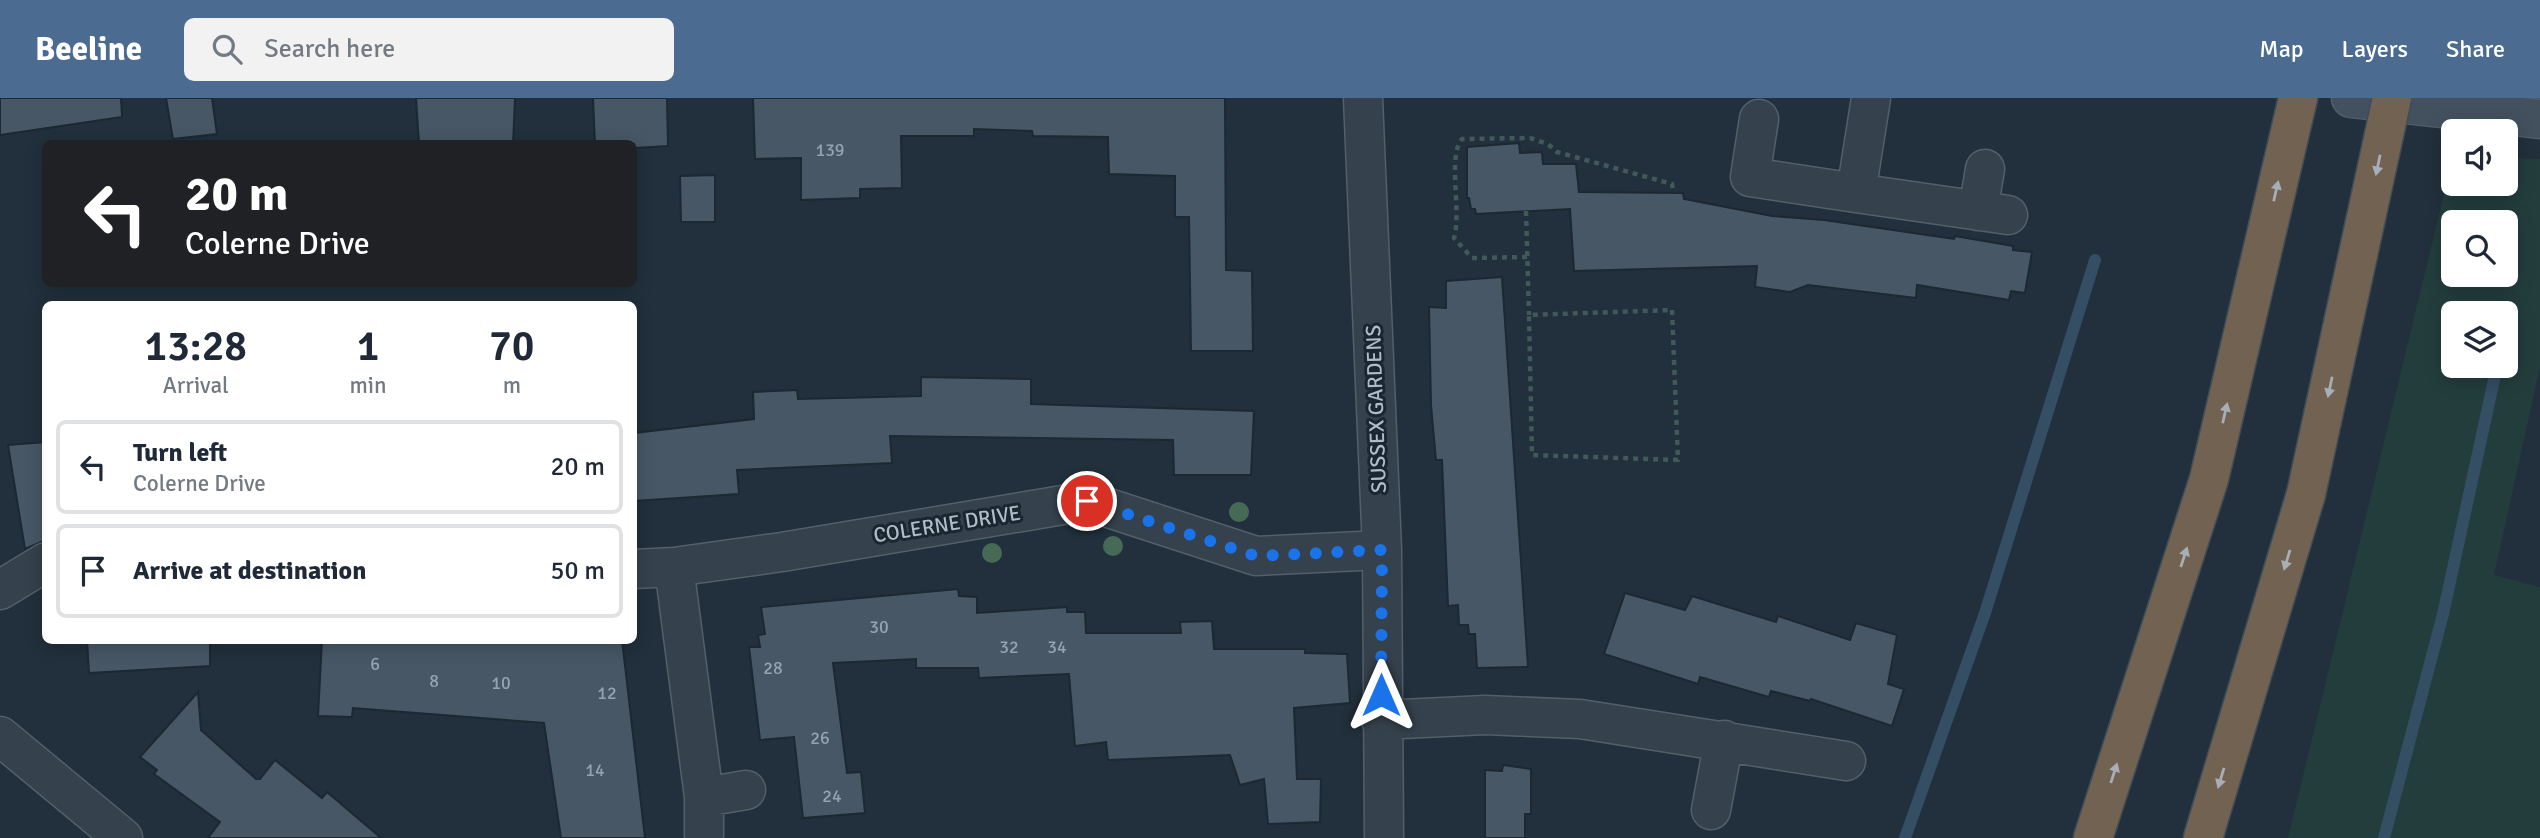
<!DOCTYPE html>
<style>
body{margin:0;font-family:Signika,sans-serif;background:#f2f2f3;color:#1f2937;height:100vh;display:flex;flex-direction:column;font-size:26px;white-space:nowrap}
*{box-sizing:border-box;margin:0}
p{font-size:23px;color:#747a83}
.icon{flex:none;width:38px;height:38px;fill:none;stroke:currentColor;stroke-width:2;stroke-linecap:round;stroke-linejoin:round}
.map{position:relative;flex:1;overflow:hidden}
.side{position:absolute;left:42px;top:203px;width:595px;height:343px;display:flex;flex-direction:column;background:#fff;border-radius:10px;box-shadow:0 4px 18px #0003}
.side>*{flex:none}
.top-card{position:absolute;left:42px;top:42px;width:595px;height:147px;border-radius:10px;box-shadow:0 4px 18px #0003;background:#202124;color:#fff;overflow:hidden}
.controls{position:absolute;left:2441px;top:21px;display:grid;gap:14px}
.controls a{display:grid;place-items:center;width:77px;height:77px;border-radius:10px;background:#fff;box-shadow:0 4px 18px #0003;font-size:35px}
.pin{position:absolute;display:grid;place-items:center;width:60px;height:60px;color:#fff;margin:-30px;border:4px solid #fff;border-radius:50%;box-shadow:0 2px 7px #0007}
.me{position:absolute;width:77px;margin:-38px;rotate:0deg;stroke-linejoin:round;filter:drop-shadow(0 0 5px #0008)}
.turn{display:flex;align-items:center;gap:24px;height:147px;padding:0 28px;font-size:32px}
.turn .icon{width:91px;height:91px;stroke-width:2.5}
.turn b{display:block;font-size:49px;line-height:60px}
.eta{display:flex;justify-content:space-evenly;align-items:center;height:119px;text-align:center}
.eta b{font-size:42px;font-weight:600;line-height:49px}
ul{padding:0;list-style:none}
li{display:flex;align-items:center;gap:21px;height:94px;margin:0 14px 10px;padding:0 14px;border:4px solid #e0e1e3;border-radius:10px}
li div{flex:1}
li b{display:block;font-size:26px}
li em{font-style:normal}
header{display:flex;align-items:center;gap:42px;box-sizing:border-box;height:98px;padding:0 35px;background:#4b6c90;color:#fff}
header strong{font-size:33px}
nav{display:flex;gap:38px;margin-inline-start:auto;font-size:24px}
.search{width:490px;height:63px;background:#f2f2f3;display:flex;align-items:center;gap:18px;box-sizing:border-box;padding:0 24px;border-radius:10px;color:#747a83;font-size:26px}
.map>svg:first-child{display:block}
.green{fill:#233d3d;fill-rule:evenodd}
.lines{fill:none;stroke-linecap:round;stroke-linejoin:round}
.stream{stroke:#344e64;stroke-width:12}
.building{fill:#475765;stroke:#1c2832;stroke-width:2}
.street-casing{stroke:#535f69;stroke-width:41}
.secondary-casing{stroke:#535f69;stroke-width:41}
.highway-casing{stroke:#404c56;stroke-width:41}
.path{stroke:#415959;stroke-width:4.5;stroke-dasharray:5 5;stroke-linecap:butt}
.street{stroke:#35414c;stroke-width:38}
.secondary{stroke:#43515f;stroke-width:38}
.highway{stroke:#726252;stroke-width:38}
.highway-bridge-casing{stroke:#404c56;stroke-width:41;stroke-linecap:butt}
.highway-bridge{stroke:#726252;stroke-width:38}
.tree{fill:#476a56}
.oneway{fill:#a7aeb6}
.route{stroke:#1a73e8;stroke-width:12;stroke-dasharray:0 21.6}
.labels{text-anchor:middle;stroke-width:6;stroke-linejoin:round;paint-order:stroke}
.number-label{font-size:18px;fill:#96a3af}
.street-label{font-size:21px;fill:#b0bcc8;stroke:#1a2630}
</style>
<header>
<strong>Beeline</strong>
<div class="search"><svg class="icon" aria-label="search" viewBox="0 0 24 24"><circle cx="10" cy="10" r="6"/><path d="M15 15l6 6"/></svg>Search here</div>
<nav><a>Map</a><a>Layers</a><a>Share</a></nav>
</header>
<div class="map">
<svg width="2540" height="740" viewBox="0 0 2540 740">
<rect width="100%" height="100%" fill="#21303c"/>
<path class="green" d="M 2453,59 L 2454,86 L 2506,86 L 2506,60 L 2540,61 L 2540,269 L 2494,477 L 2540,489 L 2540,740 L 2288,740 ZM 2454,124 L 2506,124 L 2506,177 L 2454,177 ZM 2454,215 L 2506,215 L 2506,268 L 2454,268 Z"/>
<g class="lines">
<path class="stream" d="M 1905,740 L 1985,515 L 2095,162
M 2384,740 L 2443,516 L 2497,268"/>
</g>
<path class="building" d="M 0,0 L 121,0 L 122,19 L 0,37 Z
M 166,0 L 212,0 L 217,36 L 173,41 Z
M 416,0 L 515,0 L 513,46 L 419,46 Z
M 593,0 L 667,0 L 668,48 L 634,50 L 634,46 L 595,46 Z
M 753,0 L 1225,0 L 1226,172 L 1252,173 L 1253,253 L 1191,253 L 1189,119 L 1175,119 L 1175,78 L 1109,76 L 1108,39 L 1033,38 L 1032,33 L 974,31 L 974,38 L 901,38 L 902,90 L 860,91 L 860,100 L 801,102 L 801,60 L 755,61 Z
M 1519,45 L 1520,55 L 1542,54 L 1543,66 L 1576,66 L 1579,94 L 1683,95 L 1684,101 L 1772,118 L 1824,122 L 1954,141 L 1955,138 L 2013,148 L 2013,152 L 2032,154 L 2025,195 L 2011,193 L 2009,202 L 1917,187 L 1916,200 L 1808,187 L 1790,194 L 1755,189 L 1757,168 L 1574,173 L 1570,111 L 1476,116 L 1475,111 L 1471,111 L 1469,100 L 1467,100 L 1467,49 Z
M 715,77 L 715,124 L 681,124 L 680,78 Z
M 1502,179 L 1528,569 L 1477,570 L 1475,536 L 1469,536 L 1468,527 L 1459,527 L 1458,507 L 1448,508 L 1442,362 L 1436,362 L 1431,307 L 1429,209 L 1446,210 L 1446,183 Z
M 921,279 L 1031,281 L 1031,306 L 1254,313 L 1251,377 L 1174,377 L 1173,342 L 890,338 L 892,365 L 737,372 L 739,396 L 634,403 L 634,335 L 754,321 L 753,294 L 797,292 L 798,301 L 921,298 Z
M 46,344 L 46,442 L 25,451 L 8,347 Z
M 958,491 L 959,498 L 977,499 L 977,515 L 1067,509 L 1067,514 L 1085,514 L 1086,535 L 1181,535 L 1180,524 L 1212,523 L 1214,551 L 1305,551 L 1305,555 L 1347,556 L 1350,605 L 1294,610 L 1297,681 L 1321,681 L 1320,724 L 1268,726 L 1264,681 L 1240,687 L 1230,657 L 1108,662 L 1106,644 L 1075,648 L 1069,576 L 979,580 L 978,570 L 916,570 L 916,561 L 833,565 L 847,675 L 861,674 L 865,715 L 803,720 L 794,639 L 760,642 L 749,549 L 760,549 L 758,537 L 765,536 L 761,509 Z
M 1625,495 L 1685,512 L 1692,498 L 1776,524 L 1778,518 L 1850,542 L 1856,525 L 1897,537 L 1888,586 L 1904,591 L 1892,628 L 1811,601 L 1810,603 L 1771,593 L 1769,599 L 1700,579 L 1698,586 L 1604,556 Z
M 87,542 L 210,542 L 210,568 L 89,575 Z
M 322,542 L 622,542 L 645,740 L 561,740 L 544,625 L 353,610 L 352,619 L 318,618 Z
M 198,594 L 201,632 L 256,681 L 260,681 L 275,662 L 322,700 L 327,694 L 381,740 L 208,740 L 220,724 L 154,676 L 157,672 L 140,659 Z
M 1503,667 L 1531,671 L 1531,716 L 1525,716 L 1525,740 L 1485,740 L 1485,672 L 1502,673 Z"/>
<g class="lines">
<defs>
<path id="street" d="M 1363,0 L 1382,452 L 1384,740
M 1871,0 L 1856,95 L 2008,117
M 1759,21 L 1750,79 L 1856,95
M 1978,113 L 1985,71
M 674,469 L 704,699 L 704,737
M 634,471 L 674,469 L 782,454 L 1087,403 L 1256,458 L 1382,452
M 0,492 L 46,464
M 1381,622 L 1485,617 L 1580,621 L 1846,663
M 0,638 L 123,740
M 704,699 L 746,692
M 1711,712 L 1724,642"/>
<path id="secondary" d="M 2351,0 L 2540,21"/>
<path id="highway" d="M 2093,740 L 2209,381 L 2298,0
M 2203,740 L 2306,396"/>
</defs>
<use href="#street" class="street-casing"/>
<use href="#secondary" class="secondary-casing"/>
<use href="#highway" class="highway-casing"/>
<path class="path" d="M 1526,113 L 1529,217
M 1527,159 L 1472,160 L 1454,140 C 1462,113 1447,59 1462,41 L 1530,40 L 1548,46 L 1557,54 L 1672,86 L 1673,93
M 1672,212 L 1678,362 L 1532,357 L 1529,217 Z"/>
<use href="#street" class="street"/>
<use href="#secondary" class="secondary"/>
<use href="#highway" class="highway"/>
<defs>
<path id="highway-bridge" d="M 2306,396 L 2392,0"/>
</defs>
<use href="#highway-bridge" class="highway-bridge-casing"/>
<use href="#highway-bridge" class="highway-bridge"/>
</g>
<g class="tree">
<circle cx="1239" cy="414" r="10"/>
<circle cx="1113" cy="448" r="10"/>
<circle cx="992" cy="455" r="10"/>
</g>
<defs><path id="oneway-solid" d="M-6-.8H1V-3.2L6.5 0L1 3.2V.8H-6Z" transform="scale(1.75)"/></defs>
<g class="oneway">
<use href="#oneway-solid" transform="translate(2378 67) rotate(102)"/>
<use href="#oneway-solid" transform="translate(2276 93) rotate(-77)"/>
<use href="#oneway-solid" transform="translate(2330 289) rotate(102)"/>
<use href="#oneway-solid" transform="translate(2225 315) rotate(-77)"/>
<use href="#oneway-solid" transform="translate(2184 459) rotate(-72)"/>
<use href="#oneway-solid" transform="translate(2287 462) rotate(107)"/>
<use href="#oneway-solid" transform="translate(2114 675) rotate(-72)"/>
<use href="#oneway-solid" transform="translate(2221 680) rotate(107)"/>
</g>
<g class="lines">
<path class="route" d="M 1087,403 L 1256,458 L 1382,452 L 1381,597"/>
</g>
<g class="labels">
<g class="number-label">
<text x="830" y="58">139</text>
<text x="879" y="535">30</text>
<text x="1009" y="555">32</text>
<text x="1057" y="555">34</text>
<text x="375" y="572">6</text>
<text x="773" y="576">28</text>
<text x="434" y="589">8</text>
<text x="501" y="591">10</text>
<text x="607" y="601">12</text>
<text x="820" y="646">26</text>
<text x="595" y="678">14</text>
<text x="832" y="704">24</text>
</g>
<g class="street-label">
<text transform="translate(1376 311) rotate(-92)" y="7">SUSSEX GARDENS</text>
<text transform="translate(947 426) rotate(-9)" y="7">COLERNE DRIVE</text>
</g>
</g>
</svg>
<div class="controls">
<a><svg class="icon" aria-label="sound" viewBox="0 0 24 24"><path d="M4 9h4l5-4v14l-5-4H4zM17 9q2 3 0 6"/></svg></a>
<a><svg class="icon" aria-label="search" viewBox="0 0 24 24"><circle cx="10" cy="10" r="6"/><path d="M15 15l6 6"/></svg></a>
<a><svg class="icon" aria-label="layers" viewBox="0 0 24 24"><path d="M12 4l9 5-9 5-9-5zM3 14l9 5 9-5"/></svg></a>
</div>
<div class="pin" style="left:1087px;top:403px;background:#d93025"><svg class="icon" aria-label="arrive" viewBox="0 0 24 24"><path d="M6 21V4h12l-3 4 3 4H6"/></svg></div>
<svg class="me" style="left:1381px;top:597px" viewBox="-20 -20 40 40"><path d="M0-17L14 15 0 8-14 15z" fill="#1a73e8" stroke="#fff" stroke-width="4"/></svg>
<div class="top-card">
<div class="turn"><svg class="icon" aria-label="left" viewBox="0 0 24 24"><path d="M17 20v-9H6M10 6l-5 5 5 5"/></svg><div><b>20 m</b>Colerne Drive</div></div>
</div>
<section class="side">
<div class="eta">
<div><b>13:28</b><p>Arrival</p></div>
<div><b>1</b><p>min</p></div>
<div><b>70</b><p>m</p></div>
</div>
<ul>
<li><svg class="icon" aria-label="left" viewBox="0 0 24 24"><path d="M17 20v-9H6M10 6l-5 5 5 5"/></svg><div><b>Turn left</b><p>Colerne Drive</p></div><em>20 m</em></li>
<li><svg class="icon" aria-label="arrive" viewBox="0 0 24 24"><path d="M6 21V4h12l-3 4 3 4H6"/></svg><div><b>Arrive at destination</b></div><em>50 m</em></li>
</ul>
</section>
</div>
